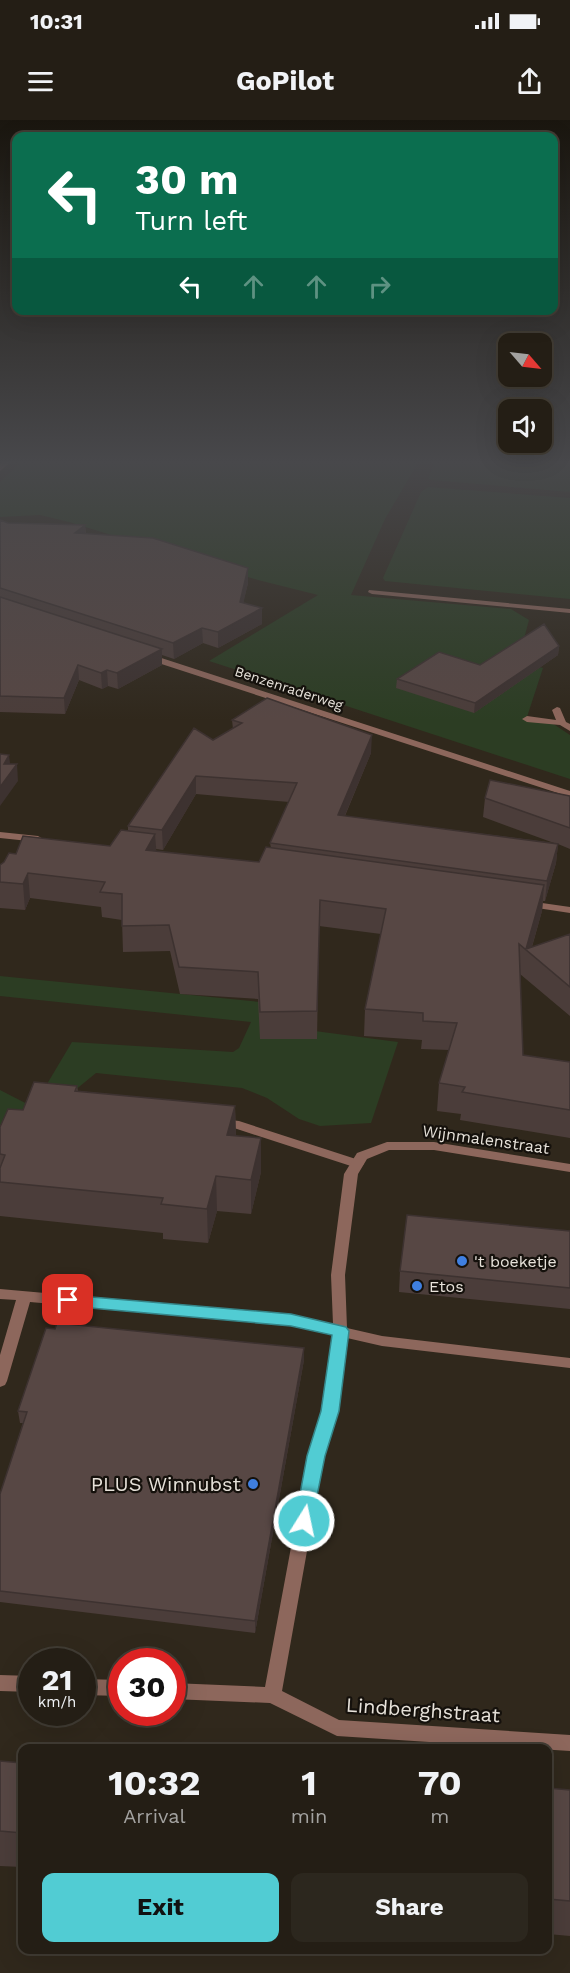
<!DOCTYPE html>
<style>
body{margin:0;font-family:"Work Sans",sans-serif;background:#2c271e;color:#f1f3f6;height:100vh;display:flex;flex-direction:column;font-size:22px;white-space:nowrap}
*{box-sizing:border-box;margin:0}
p{font-size:20px;color:#a3a2a0}
.icon{flex:none;width:33px;height:33px;fill:none;stroke:currentColor;stroke-width:2;stroke-linecap:round;stroke-linejoin:round}
.map{position:relative;flex:1;overflow:hidden}
.panel{position:absolute;left:18px;top:1624px;width:534px;height:210px;display:flex;flex-direction:column;background:#241e15;border-radius:12px;box-shadow:0 6px 24px #0002,0 0 0 2px #413c34}
.panel>*{flex:none}
.banner{position:absolute;left:12px;top:12px;width:546px;height:183px;border-radius:12px;box-shadow:0 6px 24px #0002,0 0 0 2px #413c34;background:#0b6e4f;color:#fff;overflow:hidden}
.needle{width:39px;rotate:118deg}
.tools{position:absolute;left:498px;top:213px;display:grid;gap:12px}
.tools a{display:grid;place-items:center;width:54px;height:54px;border-radius:12px;background:#241e15;box-shadow:0 6px 24px #0002,0 0 0 2px #413c34;font-size:30px}
.speed{position:absolute;left:18px;top:1528px;display:flex;gap:12px;font-size:30px;font-weight:700;text-align:center}
.speed>*{display:grid;place-content:center;width:78px;height:78px;border-radius:50%;background:#241e15;box-shadow:0 6px 24px #0002,0 0 0 2px #413c34;line-height:1}
.speed small{font-size:15px;font-weight:400}
.speed .limit{border:9px solid #d22;background:#fff;color:#111}
.pin{position:absolute;display:grid;place-items:center;width:51px;height:51px;color:#fff;margin:-26px;border-radius:12px;box-shadow:0 3px 9px #0006}
.me{position:absolute;width:66px;margin:-33px;rotate:10deg;stroke-linejoin:round;filter:drop-shadow(0 0 4px #0008)}
.turn{display:flex;align-items:center;gap:21px;height:126px;padding:0 24px;font-size:27px}
.turn .icon{width:78px;height:78px;stroke-width:2.5}
.turn b{display:block;font-size:42px;line-height:51px}
.lanes{display:flex;align-items:center;height:57px;padding:0 24px;background:#0003;justify-content:center;gap:30px;direction:ltr}
.lanes .off{opacity:.35}
.eta{display:flex;justify-content:space-evenly;align-items:center;height:102px;text-align:center}
.eta b{font-size:36px;font-weight:700;line-height:42px}
.cta{display:flex;gap:12px;margin-top:auto;padding:12px 24px}
.cta a{flex:1;height:69px;border-radius:12px;background:#51ccd3;color:#111;font-size:24px;font-weight:700;line-height:69px;text-align:center}
.cta a+a{background:#2c271e;color:#f1f3f6}
.status{display:flex;justify-content:space-between;align-items:center;height:42px;padding:0 30px;background:#241e15;direction:ltr}
.status svg{height:16px;fill:currentColor}
header{display:flex;justify-content:space-between;align-items:center;height:78px;padding:0 24px;background:#241e15;font-size:27px;font-weight:700}
.map>svg:first-child{display:block}
.green{fill:#2c3d23}
.lines{fill:none;stroke-linecap:round;stroke-linejoin:round}
.service{fill:#8d675c;fill-rule:evenodd}
.minor{fill:#8d675c;fill-rule:evenodd}
.wall{fill:#4b3d3a;fill-rule:evenodd}
.shaded-wall{fill:#3d3230}
.building{fill:#574744;stroke:#3d3230;stroke-width:1.5}
.route{fill:#51ccd3;stroke:#358589;stroke-width:1.5}
.shop-dot{fill:#3f7fe0;stroke:#15110c;stroke-width:2}
.labels{text-anchor:middle;stroke-width:4.5;stroke-linejoin:round;paint-order:stroke}
.far-street-label{font-size:14px;fill:#e7e2da;stroke:#15110c}
.street-label{font-size:16px;fill:#e7e2da;stroke:#15110c}
.poi-label{font-size:16px;fill:#e7e2da;stroke:#15110c;text-anchor:start}
.near-poi-label{font-size:20px;fill:#e7e2da;stroke:#15110c;text-anchor:end}
.near-street-label{font-size:20px;fill:#e7e2da;stroke:#15110c}
</style>
<div class="status"><b>10:31</b><svg viewBox="0 0 49 12"><path d="M0 12V9h3v3zM5 12V6h3v6zM10 12V3h3v9zM15 12V0h3v12zM26 1h20v11H26zM47 4h2v5h-2z"/></svg></div>
<header><svg class="icon" aria-label="menu" viewBox="0 0 24 24"><path d="M4 6h16M4 12h16M4 18h16"/></svg>GoPilot<svg class="icon" aria-label="share" viewBox="0 0 24 24"><path d="M12 15V3M7 8l5-5 5 5M5 13v7h14v-7"/></svg></header>
<div class="map">
<svg width="570" height="1853" viewBox="0 0 570 1853">
<rect width="100%" height="100%" fill="#30281c"/>
<path class="green" d="M 22,341 L 419,341 L 385,399 L 351,475 L 511,489 L 529,500 L 518,541 L 543,548 L 526,600 L 552,603 L 570,615 L 570,659 L 209,541 L 318,475 L 258,460 L 69,402 L 40,395 L 0,397 L 0,362 Z
M 435,341 L 570,341 L 570,372 L 430,360 L 428,358 Z
M 428,367 L 570,378 L 570,479 L 385,461 L 383,458 L 421,372 Z
M 0,856 L 260,882 L 277,906 L 398,922 L 371,1003 L 320,1006 L 299,999 L 267,978 L 242,968 L 96,953 L 74,971 L 47,964 L 72,922 L 233,932 L 239,928 L 251,902 L 0,876 Z
M 0,970 L 37,989 L 0,1056 Z"/>
<g class="lines">
<path class="service" d="M 5,341 L 12,341 L 0,351 L 0,345 Z
M 369,470 L 570,489 L 570,493 L 372,474 L 368,472 Z
M 557,587 L 560,588 L 566,602 L 570,604 L 570,611 L 560,605 L 527,602 L 522,599 L 527,596 L 556,600 L 552,590 Z
M 221,999 L 239,1001 L 362,1041 L 364,1044 L 357,1048 L 234,1008 L 217,1006 L 215,1003 Z"/>
<path class="minor" d="M 146,533 L 570,671 L 570,677 L 143,538 L 143,534 Z
M 0,712 L 38,716 L 43,719 L 38,722 L 0,718 Z
M 528,781 L 570,787 L 570,793 L 524,786 L 523,784 Z
M 387,1022 L 434,1022 L 570,1044 L 570,1052 L 434,1030 L 389,1030 L 367,1039 L 358,1054 L 345,1155 L 347,1208 L 382,1216 L 570,1238 L 570,1248 L 382,1226 L 347,1218 L 345,1243 L 338,1291 L 324,1336 L 282,1571 L 339,1600 L 570,1615 L 570,1631 L 337,1616 L 270,1583 L 172,1579 L 172,1563 L 265,1567 L 308,1336 L 322,1291 L 331,1243 L 332,1215 L 291,1205 L 30,1182 L 7,1261 L 5,1265 L 0,1267 L 0,1235 L 16,1180 L 0,1179 L 0,1169 L 291,1195 L 333,1204 L 331,1155 L 344,1054 L 357,1033 Z
M 0,1555 L 32,1556 L 32,1572 L 0,1571 Z
M 82,1559 L 122,1560 L 122,1576 L 82,1575 Z"/>
</g>
<path class="wall" d="M 0,400 L 8,403 L 85,405 L 86,414 L 248,463 L 243,483 L 262,504 L 218,528 L 203,523 L 174,539 L 162,535 L 162,545 L 118,569 L 108,566 L 102,569 L 79,560 L 65,594 L 0,592 Z
M 559,526 L 558,535 L 474,593 L 396,568 L 397,559 L 480,545 Z
M 232,600 L 371,633 L 345,696 L 554,723 L 483,697 L 485,678 L 570,676 L 570,729 L 558,724 L 556,743 L 545,781 L 543,781 L 542,791 L 532,827 L 570,814 L 570,896 L 520,854 L 523,935 L 570,942 L 570,1018 L 460,1000 L 461,994 L 437,991 L 439,963 L 449,930 L 421,929 L 422,920 L 364,916 L 365,889 L 381,814 L 319,806 L 317,919 L 260,919 L 258,879 L 180,874 L 170,831 L 123,832 L 122,800 L 102,797 L 101,787 L 30,778 L 25,790 L 0,788 L 0,745 L 16,734 L 110,726 L 128,711 L 128,706 L 213,620 L 233,609 ZM 196,674 L 289,682 L 270,723 L 271,728 L 259,742 L 156,731 L 156,729 L 163,730 Z
M 77,966 L 78,971 L 235,986 L 236,1016 L 261,1018 L 261,1052 L 251,1094 L 217,1091 L 208,1123 L 163,1119 L 163,1113 L 0,1096 L 0,1007 L 23,990 Z
M 570,1111 L 570,1189 L 399,1172 L 400,1151 Z
M 304,1240 L 255,1513 L 0,1482 L 0,1374 L 23,1303 L 20,1303 L 18,1291 Z
M 0,1641 L 22,1643 L 22,1747 L 0,1746 Z
M 548,1668 L 570,1670 L 570,1816 L 548,1814 Z"/>
<path class="shaded-wall" d="M 85,405 L 86,419 L 75,413 Z
M 248,448 L 248,463 L 240,497 L 240,482 Z
M 262,488 L 262,504 L 218,528 L 218,512 Z
M 202,508 L 203,523 L 174,539 L 173,523 Z
M 559,526 L 558,535 L 474,593 L 475,583 Z
M 162,529 L 162,545 L 118,569 L 117,553 Z
M 78,545 L 79,560 L 65,594 L 64,578 Z
M 107,550 L 108,566 L 102,569 L 101,553 Z
M 372,615 L 371,633 L 337,714 L 338,695 Z
M 9,635 L 11,651 L 17,644 L 18,661 L 0,686 L 0,667 L 4,644 Z
M 196,656 L 196,674 L 163,730 L 162,710 Z
M 155,714 L 157,739 L 146,730 Z
M 558,724 L 556,743 L 545,781 L 547,761 Z
M 28,753 L 30,778 L 25,790 L 23,764 Z
M 544,765 L 542,791 L 530,833 L 526,830 Z
M 235,986 L 236,1020 L 227,1015 Z
M 261,1018 L 261,1052 L 251,1094 L 251,1060 Z
M 216,1056 L 217,1091 L 208,1123 L 207,1089 Z
M 304,1228 L 304,1240 L 255,1513 L 255,1501 Z"/>
<path class="building" d="M 0,400 L 8,403 L 85,405 L 75,413 L 153,418 L 248,448 L 240,482 L 262,488 L 218,512 L 202,508 L 173,523 L 0,468 Z
M 0,477 L 162,529 L 117,553 L 107,550 L 101,553 L 78,545 L 64,578 L 0,576 Z
M 544,504 L 559,526 L 475,583 L 397,559 L 439,532 L 480,545 Z
M 267,578 L 372,615 L 338,695 L 558,724 L 547,761 L 270,723 L 297,663 L 196,656 L 162,710 L 128,706 L 194,608 L 213,620 L 242,603 L 232,600 Z
M 0,634 L 9,635 L 4,644 L 17,644 L 0,667 Z
M 490,660 L 570,676 L 570,708 L 485,678 Z
M 121,710 L 155,714 L 146,730 L 259,742 L 266,727 L 544,765 L 526,829 L 570,814 L 570,867 L 519,824 L 523,935 L 570,942 L 570,990 L 462,972 L 465,967 L 439,963 L 457,903 L 423,901 L 423,893 L 365,889 L 386,789 L 320,780 L 317,891 L 260,892 L 258,852 L 179,847 L 169,805 L 122,806 L 122,774 L 100,772 L 105,762 L 28,753 L 23,764 L 0,762 L 0,745 L 4,742 L 9,733 L 16,734 L 23,716 L 110,726 Z
M 34,962 L 77,966 L 75,971 L 235,986 L 227,1015 L 261,1018 L 251,1060 L 216,1056 L 207,1089 L 161,1084 L 163,1078 L 0,1062 L 0,1048 L 5,1035 L 0,1034 L 0,1007 L 8,989 L 23,990 Z
M 407,1095 L 570,1111 L 570,1168 L 400,1151 Z
M 57,1203 L 304,1228 L 255,1501 L 0,1471 L 0,1374 L 27,1292 L 18,1291 L 46,1208 L 55,1209 Z
M 0,1641 L 22,1643 L 22,1713 L 0,1711 Z
M 548,1668 L 570,1670 L 570,1781 L 548,1779 Z"/>
<linearGradient id="sky" x2="0" y2="1"><stop stop-color="#1a160f"/><stop offset="0.57" stop-color="#48484b"/><stop offset="1" stop-color="#48484b" stop-opacity="0"/></linearGradient>
<rect width="570" height="600" fill="url(#sky)"/>
<path class="route" d="M 68,1175 L 291,1194 L 346,1207 L 349,1211 L 339,1291 L 325,1336 L 311,1406 L 304,1409 L 298,1406 L 295,1401 L 307,1336 L 321,1291 L 332,1215 L 291,1206 L 68,1186 L 62,1184 L 60,1180 L 62,1176 Z"/>
<g class="shop-dot">
<circle cx="462" cy="1141" r="6"/>
<circle cx="417" cy="1166" r="6"/>
<circle cx="253" cy="1364" r="6"/>
</g>
<g class="labels">
<g class="far-street-label">
<text transform="translate(289 568) rotate(18)" y="5">Benzenraderweg</text>
</g>
<g class="street-label">
<text transform="translate(486 1019) rotate(8)" y="6">Wijnmalenstraat</text>
</g>
<g class="poi-label">
<text x="474" y="1147">'t boeketje</text>
<text x="429" y="1172">Etos</text>
</g>
<g class="near-poi-label">
<text x="241" y="1371">PLUS Winnubst</text>
</g>
<g class="near-street-label">
<text transform="translate(423 1590) rotate(4)" y="7">Lindberghstraat</text>
</g>
</g>
</svg>
<div class="tools">
<a><svg class="needle" viewBox="-14 -14 28 28"><path d="M0-13l5 13h-10z" fill="#e53935"/><path d="M0 13l5-13h-10z" fill="#a3a2a0"/></svg></a>
<a><svg class="icon" aria-label="sound" viewBox="0 0 24 24"><path d="M4 9h4l5-4v14l-5-4H4zM17 9q2 3 0 6"/></svg></a>
</div>
<div class="speed"><div>21<small>km/h</small></div><div class="limit">30</div></div>
<div class="pin" style="left:68px;top:1180px;background:#d93025"><svg class="icon" aria-label="arrive" viewBox="0 0 24 24"><path d="M6 21V4h12l-3 4 3 4H6"/></svg></div>
<svg class="me" style="left:304px;top:1401px" viewBox="-20 -20 40 40"><circle r="17" fill="#51ccd3" stroke="#fff" stroke-width="3"/><path d="M0-11L8 9 0 5-8 9z" fill="#fff"/></svg>
<div class="banner">
<div class="turn"><svg class="icon" aria-label="left" viewBox="0 0 24 24"><path d="M17 20v-9H6M10 6l-5 5 5 5"/></svg><div><b>30 m</b>Turn left</div></div>
<div class="lanes"><svg class="icon" aria-label="left" viewBox="0 0 24 24"><path d="M17 20v-9H6M10 6l-5 5 5 5"/></svg><svg class="icon off" aria-label="ahead" viewBox="0 0 24 24"><path d="M12 20V5M6 11l6-6 6 6"/></svg><svg class="icon off" aria-label="ahead" viewBox="0 0 24 24"><path d="M12 20V5M6 11l6-6 6 6"/></svg><svg class="icon off" aria-label="right" viewBox="0 0 24 24"><path d="M7 20v-9h11M14 6l5 5-5 5"/></svg></div>
</div>
<section class="panel">
<div class="eta">
<div><b>10:32</b><p>Arrival</p></div>
<div><b>1</b><p>min</p></div>
<div><b>70</b><p>m</p></div>
</div>
<div class="cta"><a>Exit</a><a>Share</a></div>
</section>
</div>
